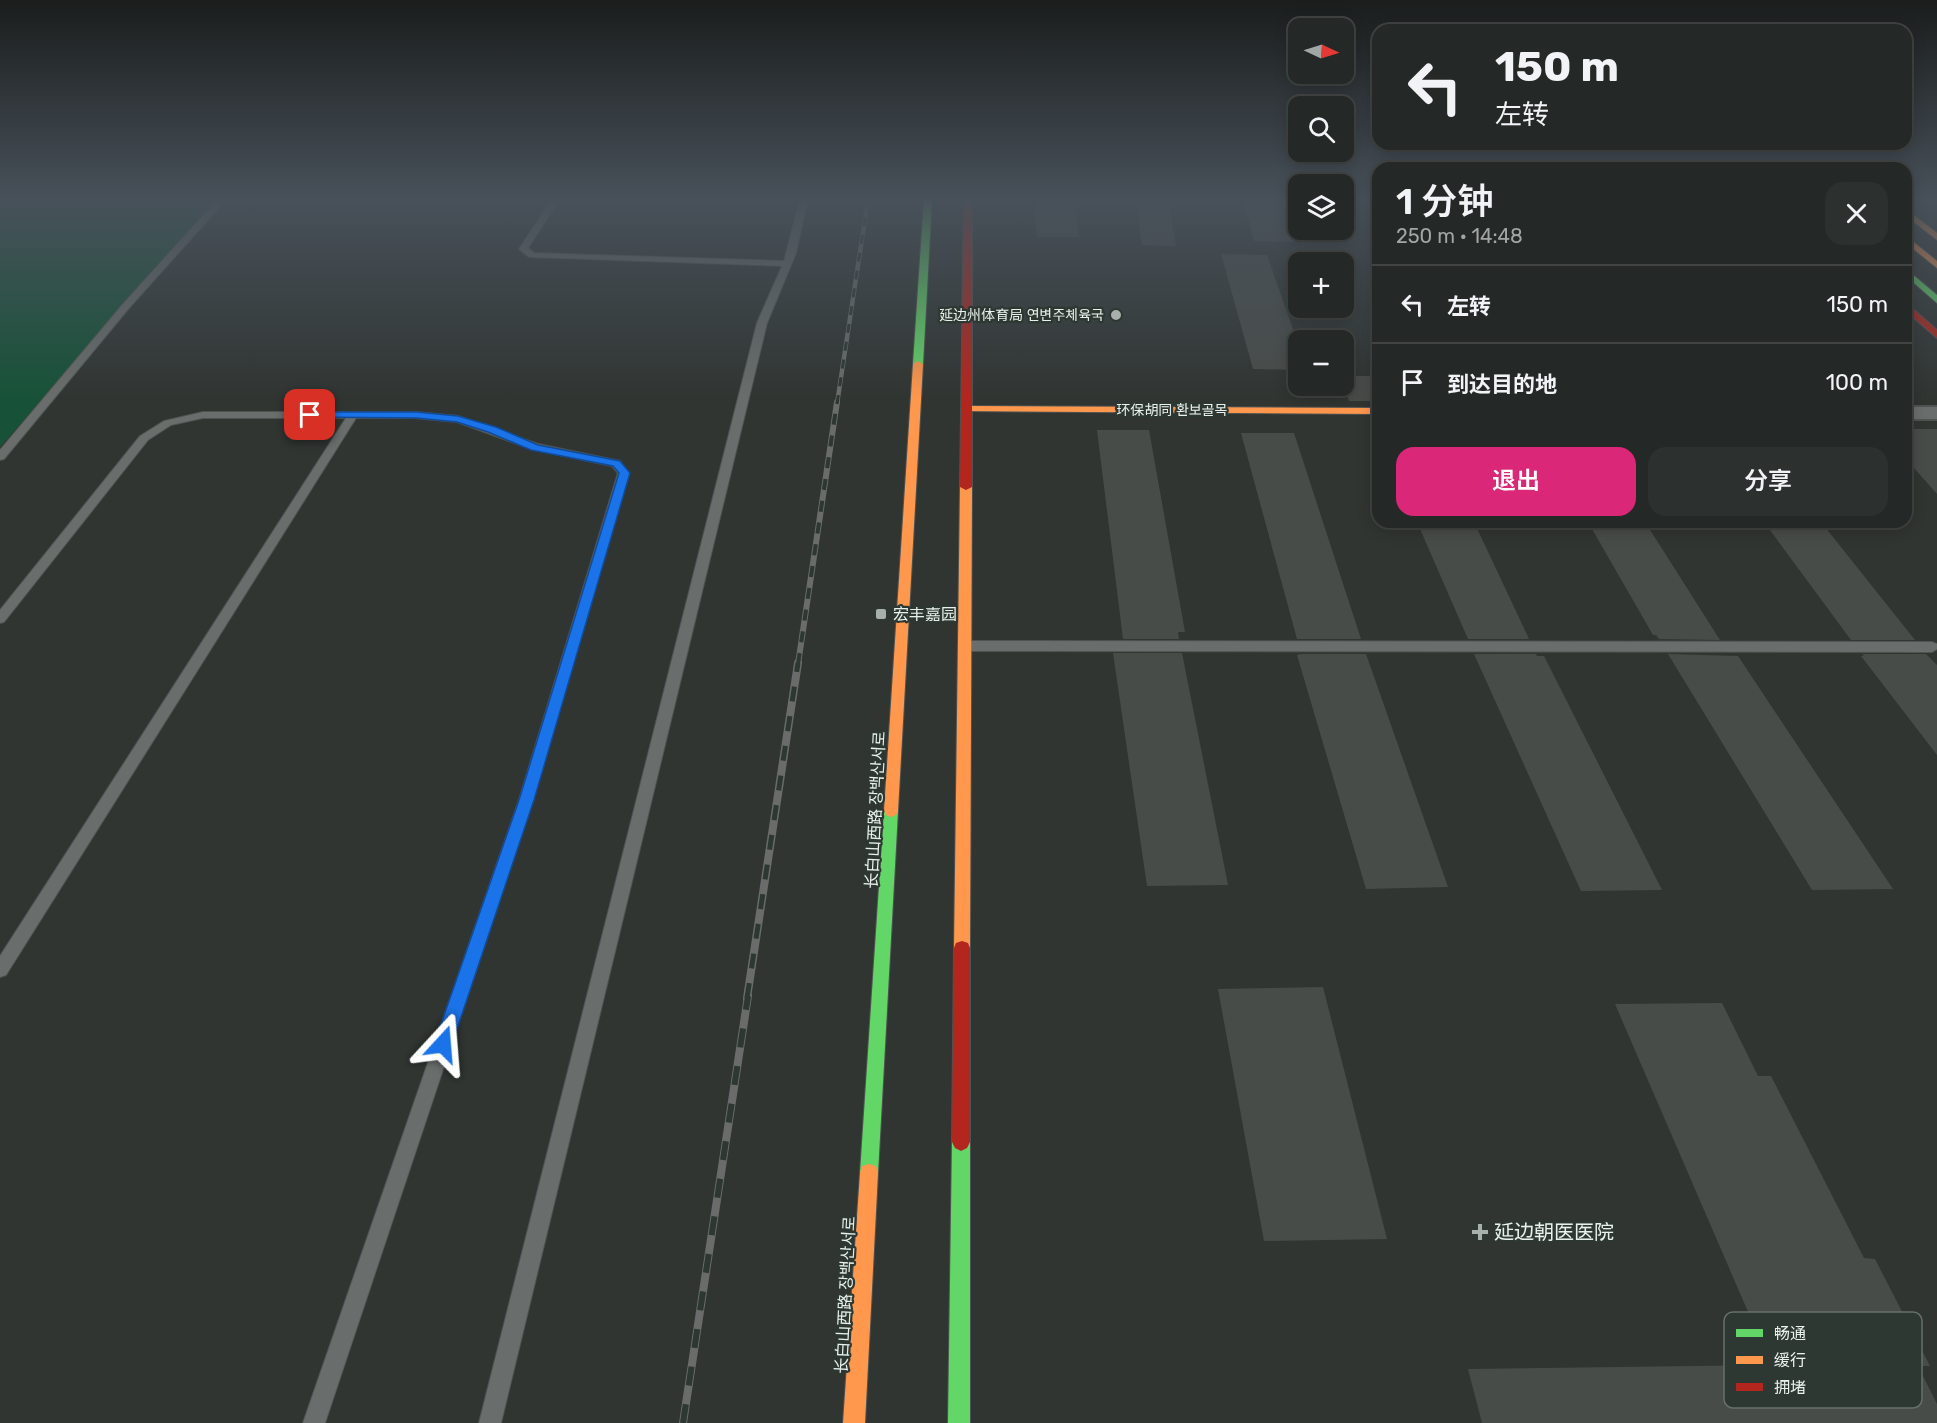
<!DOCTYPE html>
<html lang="zh">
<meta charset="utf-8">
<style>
body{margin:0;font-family:Rubik,"Noto Sans SC","Noto Sans KR",sans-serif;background:#2c302e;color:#f1f3f6;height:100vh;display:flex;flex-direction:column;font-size:22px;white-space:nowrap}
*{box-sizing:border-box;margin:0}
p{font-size:20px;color:#a3a6a7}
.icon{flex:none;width:33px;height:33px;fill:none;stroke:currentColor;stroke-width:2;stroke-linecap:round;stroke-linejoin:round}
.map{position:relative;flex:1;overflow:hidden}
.sheet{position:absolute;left:1372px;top:162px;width:540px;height:366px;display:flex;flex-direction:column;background:#242826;border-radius:18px;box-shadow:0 3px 15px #0003,0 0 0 2px #414443}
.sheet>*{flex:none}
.banner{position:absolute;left:1372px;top:24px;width:540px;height:126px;border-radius:18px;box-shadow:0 3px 15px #0003,0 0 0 2px #414443;background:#242826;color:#f1f3f6;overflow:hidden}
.needle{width:39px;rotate:94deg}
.tools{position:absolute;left:1288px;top:18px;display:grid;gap:12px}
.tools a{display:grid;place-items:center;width:66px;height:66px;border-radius:12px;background:#242826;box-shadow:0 3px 15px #0003,0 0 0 2px #414443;font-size:30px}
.pin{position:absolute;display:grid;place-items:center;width:51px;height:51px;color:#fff;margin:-26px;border-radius:12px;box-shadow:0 3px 9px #0006}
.me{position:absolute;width:66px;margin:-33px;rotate:19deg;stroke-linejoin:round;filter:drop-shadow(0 0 4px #0008)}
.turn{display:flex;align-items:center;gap:21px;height:126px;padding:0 24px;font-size:27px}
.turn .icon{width:78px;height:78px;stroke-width:2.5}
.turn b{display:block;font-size:42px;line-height:51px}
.round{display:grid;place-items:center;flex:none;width:63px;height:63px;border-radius:18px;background:#2c302e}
.summary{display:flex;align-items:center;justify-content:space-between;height:102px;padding:0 24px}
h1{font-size:36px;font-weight:600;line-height:45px}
.action{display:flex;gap:12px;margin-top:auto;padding:12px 24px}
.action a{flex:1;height:69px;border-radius:18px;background:#db2777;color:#fff;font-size:24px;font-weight:600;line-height:69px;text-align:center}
.action a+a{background:#2c302e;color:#f1f3f6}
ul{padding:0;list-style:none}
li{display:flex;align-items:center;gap:18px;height:78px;padding:0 24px;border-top:2px solid #414443}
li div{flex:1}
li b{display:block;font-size:22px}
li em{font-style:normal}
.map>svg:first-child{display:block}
.green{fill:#175238}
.building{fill:#484c49}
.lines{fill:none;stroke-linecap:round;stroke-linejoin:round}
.lane-casing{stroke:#4f5351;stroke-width:2}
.street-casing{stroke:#4f5351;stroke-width:4}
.fast-casing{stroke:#4f5351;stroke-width:2}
.slow-casing{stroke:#4f5351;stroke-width:2}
.jam-casing{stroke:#4f5351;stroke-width:2}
.lane{fill:#696d6b;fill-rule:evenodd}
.street{fill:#696d6b;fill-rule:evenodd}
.fast{fill:#63d668;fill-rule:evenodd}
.slow{fill:#ff974d;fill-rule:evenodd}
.jam{fill:#b3261e;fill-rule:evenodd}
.rail-far3-casing{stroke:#696c6a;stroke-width:4.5}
.rail-far2-casing{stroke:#696c6a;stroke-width:6}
.rail-far1-casing{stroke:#696c6a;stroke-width:8}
.rail-casing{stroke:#696c6a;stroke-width:8}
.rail-far3{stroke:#2d3832;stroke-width:3;stroke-dasharray:9;stroke-linecap:butt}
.rail-far2{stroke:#2d3832;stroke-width:4;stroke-dasharray:11;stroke-linecap:butt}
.rail-far1{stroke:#2d3832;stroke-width:5;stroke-dasharray:15;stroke-linecap:butt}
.rail{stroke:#2d3832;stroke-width:6;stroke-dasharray:19;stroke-linecap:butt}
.route{fill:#1a73e8;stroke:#114b97;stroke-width:1.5}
.poi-dot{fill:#a9afac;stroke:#2d3832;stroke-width:2}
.labels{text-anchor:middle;stroke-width:4.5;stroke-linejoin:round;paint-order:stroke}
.far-poi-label{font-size:14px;fill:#eaf1ed;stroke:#2d3832;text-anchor:end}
.far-street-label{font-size:14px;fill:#eaf1ed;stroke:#2d3832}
.poi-label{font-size:16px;fill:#eaf1ed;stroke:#2d3832;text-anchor:start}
.street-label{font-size:16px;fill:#eaf1ed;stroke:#2d3832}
.near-poi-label{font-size:20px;fill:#eaf1ed;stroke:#2d3832;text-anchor:start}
.key{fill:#2d3832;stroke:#66706a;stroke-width:1.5}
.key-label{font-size:16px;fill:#eaf1ed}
</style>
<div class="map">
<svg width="1937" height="1423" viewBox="0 0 1937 1423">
<rect width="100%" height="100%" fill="#303532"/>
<path class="green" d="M 0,199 L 219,199 L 0,447 Z"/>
<path class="building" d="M 1034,199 L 1074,199 L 1079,237 L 1037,237 Z
M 1243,199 L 1280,199 L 1295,242 L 1254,241 Z
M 1136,204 L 1169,204 L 1176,246 L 1142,245 Z
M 1221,254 L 1267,255 L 1299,346 L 1299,370 L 1253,369 Z
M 1344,376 L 1378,376 L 1378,401 L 1349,401 L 1344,386 Z
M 1906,429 L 1937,429 L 1937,494 L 1906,459 Z
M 1097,430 L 1149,430 L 1185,632 L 1178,632 L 1179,639 L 1123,639 Z
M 1241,433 L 1294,433 L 1361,639 L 1297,639 Z
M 1417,522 L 1474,522 L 1529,639 L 1468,639 Z
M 1588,522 L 1645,522 L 1720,640 L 1659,639 L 1656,635 L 1653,635 Z
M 1764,522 L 1821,522 L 1915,640 L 1851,640 Z
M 1113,653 L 1182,653 L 1228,885 L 1147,886 Z
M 1301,654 L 1366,654 L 1448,887 L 1366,889 L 1297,655 Z
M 1474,654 L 1536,654 L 1537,656 L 1544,656 L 1662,890 L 1581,891 Z
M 1668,654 L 1738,656 L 1893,889 L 1812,890 Z
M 1862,654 L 1926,654 L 1937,665 L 1937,755 L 1861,656 L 1864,656 Z
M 1323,987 L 1387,1239 L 1264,1241 L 1218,989 Z
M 1722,1003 L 1758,1076 L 1771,1076 L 1864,1258 L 1875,1259 L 1930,1366 L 1918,1366 L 1937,1404 L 1937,1423 L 1482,1423 L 1468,1369 L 1771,1365 L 1615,1004 Z"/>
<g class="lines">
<defs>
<path id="lane" d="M 218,199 L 227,199 L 129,308 L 4,459 L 0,460 L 0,450 L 123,304 Z
M 552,199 L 560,199 L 528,248 L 534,253 L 784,261 L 800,199 L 808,199 L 796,253 L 767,323 L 501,1423 L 479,1423 L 757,323 L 782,266 L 529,257 L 519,249 Z
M 1282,199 L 1290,199 L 1299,223 L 1299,230 L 1301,230 L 1305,240 L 1304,242 L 1297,240 Z
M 203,412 L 415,412 L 458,416 L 538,444 L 620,461 L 629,473 L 533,800 L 325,1423 L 303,1423 L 519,800 L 618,473 L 612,466 L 531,449 L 457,422 L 415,418 L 356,418 L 6,975 L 0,977 L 0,956 L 346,418 L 203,418 L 171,425 L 148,440 L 4,622 L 0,623 L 0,610 L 140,436 L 164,421 Z
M 964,641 L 1932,642 L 1937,644 L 1937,649 L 1932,652 L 964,651 L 958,646 Z"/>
<path id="street" d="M 1906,407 L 1937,407 L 1937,419 L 1906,419 Z"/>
<path id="fast" d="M 924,199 L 932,199 L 923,364 L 918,367 L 913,364 Z
M 1906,269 L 1937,295 L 1937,303 L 1906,276 Z
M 891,805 L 896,807 L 898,811 L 878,1173 L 876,1180 L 869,1182 L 862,1180 L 860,1173 L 884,811 L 886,807 Z
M 961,1133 L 967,1136 L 970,1142 L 970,1423 L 948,1423 L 952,1142 L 955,1136 Z"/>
<path id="slow" d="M 1906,209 L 1937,233 L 1937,240 L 1906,216 Z
M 1906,236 L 1937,261 L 1937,268 L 1906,243 Z
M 918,361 L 923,364 L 898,811 L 896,815 L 891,817 L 886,815 L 884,811 L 913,364 Z
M 966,406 L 1378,408 L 1378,414 L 962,411 L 961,409 Z
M 966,484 L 972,487 L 970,948 L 968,953 L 962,955 L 956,953 L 954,948 L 960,487 Z
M 869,1164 L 876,1166 L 878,1173 L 865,1423 L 843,1423 L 860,1173 L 862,1166 Z"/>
<path id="jam" d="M 964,199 L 972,199 L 972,487 L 966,490 L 960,487 Z
M 1906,303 L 1937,330 L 1937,338 L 1906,311 Z
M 962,941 L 968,943 L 970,948 L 970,1142 L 967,1148 L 961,1151 L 955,1148 L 952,1142 L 954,948 L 956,943 Z"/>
</defs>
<use href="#lane" class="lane-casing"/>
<use href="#street" class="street-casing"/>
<use href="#fast" class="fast-casing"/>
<use href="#slow" class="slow-casing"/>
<use href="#jam" class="jam-casing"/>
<use href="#lane" class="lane"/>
<use href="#street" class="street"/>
<use href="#fast" class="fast"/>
<use href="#slow" class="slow"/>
<use href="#jam" class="jam"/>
<defs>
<path id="rail-far3" d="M 837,404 L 868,199"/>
<path id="rail-far2" d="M 798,664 L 837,402"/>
<path id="rail-far1" d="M 747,998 L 798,663"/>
<path id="rail" d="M 683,1423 L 748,996"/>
</defs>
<use href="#rail-far3" class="rail-far3-casing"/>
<use href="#rail-far2" class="rail-far2-casing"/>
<use href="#rail-far1" class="rail-far1-casing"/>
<use href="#rail" class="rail-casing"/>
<use href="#rail-far3" class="rail-far3"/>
<use href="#rail-far2" class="rail-far2"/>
<use href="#rail-far1" class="rail-far1"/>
<use href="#rail" class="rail"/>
</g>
<linearGradient id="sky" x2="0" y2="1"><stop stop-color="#1a1d1c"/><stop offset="0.5" stop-color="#48515a"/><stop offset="1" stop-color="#48515a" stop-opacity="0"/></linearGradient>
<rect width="1937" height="398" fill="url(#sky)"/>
<path class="route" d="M 310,412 L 416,412 L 458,416 L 496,427 L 538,445 L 620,461 L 630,473 L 534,800 L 452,1044 L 449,1050 L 443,1053 L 437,1050 L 434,1044 L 519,800 L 619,473 L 613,466 L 531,450 L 488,432 L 457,422 L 416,418 L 306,417 L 306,413 Z"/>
<g class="poi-dot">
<circle cx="1116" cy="315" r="6"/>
<rect x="875" y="608" width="12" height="12" rx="3"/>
<path d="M1477 1223h6v6h6v6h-6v6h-6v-6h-6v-6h6z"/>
</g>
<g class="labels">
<g class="far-poi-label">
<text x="1104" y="320">延边州体育局 연변주체육국</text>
</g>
<g class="far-street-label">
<text x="1172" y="415">环保胡同 환보골목</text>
</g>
<g class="poi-label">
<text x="893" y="620">宏丰嘉园</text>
</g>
<g class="street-label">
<text transform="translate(875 810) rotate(-87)" y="6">长白山西路 장백산서로</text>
<text transform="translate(845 1295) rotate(-87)" y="6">长白山西路 장백산서로</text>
</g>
<g class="near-poi-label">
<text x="1494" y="1239">延边朝医医院</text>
</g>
</g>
<rect x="1724" y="1312" width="198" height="96" rx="9" class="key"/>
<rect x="1736" y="1329" width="27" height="8" fill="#63d668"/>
<rect x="1736" y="1356" width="27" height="8" fill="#ff974d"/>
<rect x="1736" y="1383" width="27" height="8" fill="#b3261e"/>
<g class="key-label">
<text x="1774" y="1339">畅通</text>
<text x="1774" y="1366">缓行</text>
<text x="1774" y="1393">拥堵</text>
</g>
</svg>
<div class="tools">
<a><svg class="needle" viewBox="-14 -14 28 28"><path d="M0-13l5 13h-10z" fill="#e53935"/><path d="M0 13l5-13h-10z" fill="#a3a6a7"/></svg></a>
<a><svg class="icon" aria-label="search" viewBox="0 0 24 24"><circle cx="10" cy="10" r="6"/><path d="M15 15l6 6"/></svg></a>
<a><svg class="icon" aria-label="layers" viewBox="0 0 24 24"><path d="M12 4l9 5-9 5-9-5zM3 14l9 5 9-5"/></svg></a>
<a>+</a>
<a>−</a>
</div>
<div class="pin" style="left:310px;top:415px;background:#d93025"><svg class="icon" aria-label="arrive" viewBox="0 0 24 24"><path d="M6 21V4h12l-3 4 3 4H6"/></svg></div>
<svg class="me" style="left:443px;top:1044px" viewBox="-20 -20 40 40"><path d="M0-17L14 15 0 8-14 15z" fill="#1a73e8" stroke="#fff" stroke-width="4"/></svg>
<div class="banner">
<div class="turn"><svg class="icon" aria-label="left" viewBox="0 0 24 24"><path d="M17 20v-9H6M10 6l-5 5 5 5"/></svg><div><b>150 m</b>左转</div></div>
</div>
<section class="sheet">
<div class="summary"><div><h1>1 分钟</h1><p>250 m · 14:48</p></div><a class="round"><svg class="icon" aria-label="close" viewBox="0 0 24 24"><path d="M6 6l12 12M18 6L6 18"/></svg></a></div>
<ul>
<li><svg class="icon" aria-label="left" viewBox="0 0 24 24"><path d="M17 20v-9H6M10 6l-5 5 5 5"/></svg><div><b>左转</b></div><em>150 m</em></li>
<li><svg class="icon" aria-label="arrive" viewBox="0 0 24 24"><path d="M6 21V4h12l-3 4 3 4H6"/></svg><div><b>到达目的地</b></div><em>100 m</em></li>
</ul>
<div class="action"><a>退出</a><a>分享</a></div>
</section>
</div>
